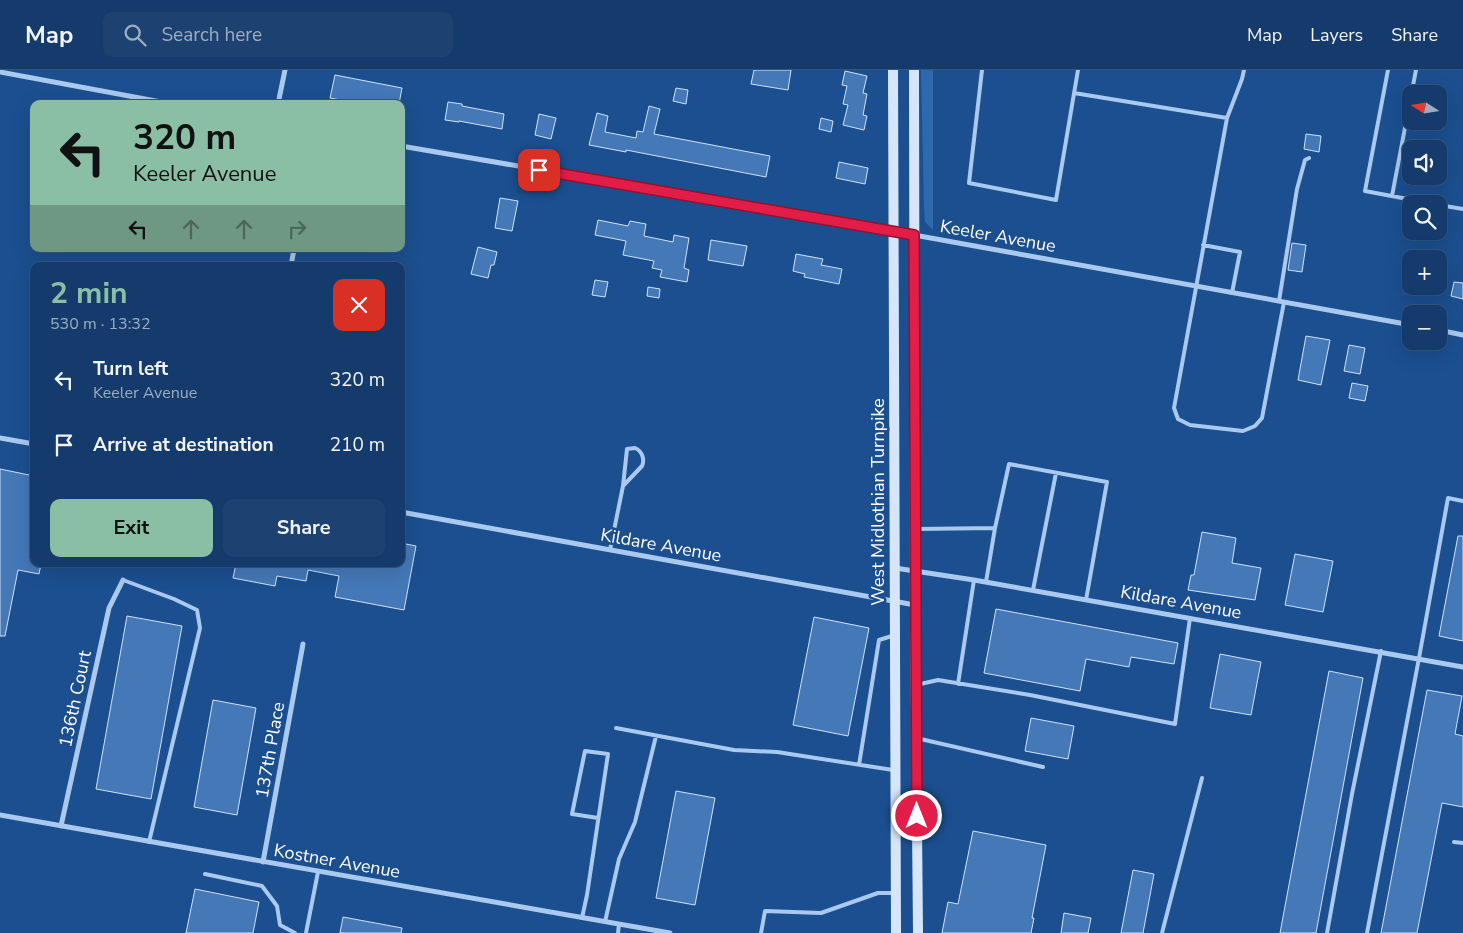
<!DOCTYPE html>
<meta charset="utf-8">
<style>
body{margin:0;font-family:"Nunito Sans",sans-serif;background:#1d4271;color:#f1f3f6;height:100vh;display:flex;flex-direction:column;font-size:19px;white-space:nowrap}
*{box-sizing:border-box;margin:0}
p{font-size:16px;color:#9dadc1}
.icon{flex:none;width:28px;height:28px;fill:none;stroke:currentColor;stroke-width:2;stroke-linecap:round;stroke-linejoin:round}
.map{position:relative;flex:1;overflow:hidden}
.drawer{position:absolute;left:30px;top:192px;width:375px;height:305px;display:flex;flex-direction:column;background:#143b6b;border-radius:10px;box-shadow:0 5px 20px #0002,0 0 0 1px #33557e}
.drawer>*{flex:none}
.hud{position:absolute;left:30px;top:30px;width:375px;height:152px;border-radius:10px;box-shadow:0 5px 20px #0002,0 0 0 1px #33557e;background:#8abfa5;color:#111;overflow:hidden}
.needle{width:32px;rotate:282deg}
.controls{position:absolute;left:1402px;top:15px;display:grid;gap:10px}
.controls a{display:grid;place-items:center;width:45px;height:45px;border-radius:10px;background:#143b6b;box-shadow:0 5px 20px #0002,0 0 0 1px #33557e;font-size:25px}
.pin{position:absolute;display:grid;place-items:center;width:42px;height:42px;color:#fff;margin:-21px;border-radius:10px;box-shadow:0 2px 8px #0006}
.me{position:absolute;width:55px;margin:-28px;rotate:0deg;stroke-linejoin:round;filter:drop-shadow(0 0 4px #0008)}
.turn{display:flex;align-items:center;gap:18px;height:105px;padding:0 20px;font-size:22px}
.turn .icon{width:65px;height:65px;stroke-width:2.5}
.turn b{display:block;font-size:35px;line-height:42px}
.lanes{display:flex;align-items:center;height:48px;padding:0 20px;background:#0003;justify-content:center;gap:25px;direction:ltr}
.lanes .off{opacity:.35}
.round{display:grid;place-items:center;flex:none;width:52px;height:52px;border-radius:10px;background:#1d4271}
.overview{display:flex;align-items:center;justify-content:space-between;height:85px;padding:0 20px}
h1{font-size:30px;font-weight:700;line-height:38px;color:#8abfa5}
.button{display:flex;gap:10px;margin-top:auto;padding:10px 20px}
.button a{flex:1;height:58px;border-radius:10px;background:#8abfa5;color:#111;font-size:20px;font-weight:700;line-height:58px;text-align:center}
.button a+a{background:#1d4271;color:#f1f3f6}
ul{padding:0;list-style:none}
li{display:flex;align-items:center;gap:15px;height:65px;padding:0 20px}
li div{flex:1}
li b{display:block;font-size:19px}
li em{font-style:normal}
header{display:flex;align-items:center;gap:30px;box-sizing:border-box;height:70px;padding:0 25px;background:#143b6b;border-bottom:1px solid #33557e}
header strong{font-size:24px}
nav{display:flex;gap:28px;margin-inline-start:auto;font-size:18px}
.search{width:350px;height:45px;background:#1d4271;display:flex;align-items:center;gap:12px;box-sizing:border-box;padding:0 18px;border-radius:10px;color:#9dadc1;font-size:19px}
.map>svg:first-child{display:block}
.green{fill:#2e69ad}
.building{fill:#4478b7;stroke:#cfe3fa}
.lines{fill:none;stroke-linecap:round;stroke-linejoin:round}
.service{stroke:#a9c9ee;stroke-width:4}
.minor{stroke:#a9c9ee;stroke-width:5}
.secondary{stroke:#d6e6fa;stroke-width:10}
.route-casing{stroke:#92132f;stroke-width:12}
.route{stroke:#e11d48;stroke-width:9}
.labels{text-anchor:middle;stroke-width:5;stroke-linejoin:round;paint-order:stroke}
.street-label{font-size:18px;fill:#fff;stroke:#1b4f8f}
</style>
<header>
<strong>Map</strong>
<div class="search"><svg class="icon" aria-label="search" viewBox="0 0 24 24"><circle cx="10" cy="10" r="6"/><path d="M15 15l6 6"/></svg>Search here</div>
<nav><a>Map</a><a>Layers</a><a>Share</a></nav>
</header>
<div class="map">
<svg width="1463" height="863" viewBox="0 0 1463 863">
<rect width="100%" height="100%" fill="#1b4f8f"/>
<path class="green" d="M 921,0 L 933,0 L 933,160 L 925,152 L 924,139 Z"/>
<path class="building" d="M 754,0 L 791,0 L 788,20 L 751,14 Z
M 845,1 L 867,6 L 863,23 L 867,24 L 863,45 L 867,46 L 864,60 L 843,55 L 848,35 L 843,34 L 847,16 L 842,15 Z
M 335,5 L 402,18 L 399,34 L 361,34 L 330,28 Z
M 676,18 L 688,20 L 686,34 L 673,31 Z
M 448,32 L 462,34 L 462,36 L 504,44 L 502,59 L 459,51 L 459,52 L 445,50 Z
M 649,36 L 660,39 L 654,64 L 770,86 L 766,107 L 626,80 L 626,82 L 589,75 L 597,43 L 608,46 L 605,62 L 636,68 L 637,61 L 643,62 Z
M 539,44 L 556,48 L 551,69 L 535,65 Z
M 821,48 L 833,51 L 831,62 L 819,59 Z
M 1306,64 L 1321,66 L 1319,82 L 1304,79 Z
M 839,92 L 868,98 L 865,114 L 836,108 Z
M 500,128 L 518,131 L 512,161 L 495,158 Z
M 598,150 L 628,156 L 630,151 L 646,154 L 644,166 L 673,172 L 674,165 L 689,168 L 684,198 L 689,200 L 687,212 L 660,207 L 662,200 L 652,198 L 654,191 L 623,185 L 626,171 L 595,165 Z
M 711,170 L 747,176 L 743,196 L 708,190 Z
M 1292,173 L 1306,175 L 1302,202 L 1288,200 Z
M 478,177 L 497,182 L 494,195 L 491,195 L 488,208 L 471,204 Z
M 796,184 L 823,189 L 821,195 L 842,199 L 839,214 L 804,207 L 805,204 L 793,201 Z
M 595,210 L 608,212 L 605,227 L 592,225 Z
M 1454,212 L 1463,213 L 1463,229 L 1451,226 Z
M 648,217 L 660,219 L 659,228 L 647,226 Z
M 1306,266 L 1330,270 L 1321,315 L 1298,310 Z
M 1349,275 L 1365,278 L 1360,304 L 1344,301 Z
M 1352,313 L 1368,316 L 1365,331 L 1349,328 Z
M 0,399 L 34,406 L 34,494 L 41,494 L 39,504 L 18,500 L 5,566 L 0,566 Z
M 1202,462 L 1236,468 L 1232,493 L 1261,498 L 1255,530 L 1188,520 L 1191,505 L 1194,505 Z
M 1458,466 L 1463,466 L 1463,571 L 1439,566 Z
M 401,473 L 416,476 L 404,540 L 335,527 L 339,506 L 308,500 L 306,511 L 277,506 L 275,516 L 233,508 L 236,494 L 401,494 Z
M 1295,484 L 1333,491 L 1323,542 L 1285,535 Z
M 996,539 L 1178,573 L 1174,594 L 1131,587 L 1129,597 L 1086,589 L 1080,621 L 984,603 Z
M 127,546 L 182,556 L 151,729 L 96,719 Z
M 814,547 L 869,558 L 848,666 L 793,655 Z
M 1220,584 L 1261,592 L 1251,645 L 1210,638 Z
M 1329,601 L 1363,608 L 1331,782 L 1316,863 L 1280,863 Z
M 1427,620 L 1462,626 L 1455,664 L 1463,666 L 1463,737 L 1442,733 L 1417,863 L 1381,863 Z
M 213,630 L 256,638 L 237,745 L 194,737 Z
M 1031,648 L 1074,656 L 1068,689 L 1025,681 Z
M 676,721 L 715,728 L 695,835 L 656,828 Z
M 973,761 L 1046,775 L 1032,848 L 1034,848 L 1031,863 L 942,863 L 948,832 L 958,834 Z
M 1133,800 L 1154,804 L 1143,863 L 1121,863 Z
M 195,819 L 259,832 L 253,863 L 186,863 Z
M 1064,843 L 1091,848 L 1088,863 L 1061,863 Z
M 343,847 L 402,858 L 401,863 L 340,863 Z"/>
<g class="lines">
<path class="service" d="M 982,0 L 969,113 L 1056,130 L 1078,0
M 1244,0 L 1242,9 L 1227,48 L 1174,338 L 1178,349 L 1190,355 L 1243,361 L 1255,356 L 1262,348 L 1284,232
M 1388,0 L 1365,121 L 1434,134
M 1074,23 L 1227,48
M 1392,126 L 1416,0
M 1439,135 L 1463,139
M 1203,175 L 1240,182 L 1232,223
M 1279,231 L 1297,119 L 1305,90 L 1309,88
M 995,458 L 1009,394 L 1107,412 L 1086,530
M 917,459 L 995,458 L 986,512
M 610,480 L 623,416 L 627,379 L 635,378 C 642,381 645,389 642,396 L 623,416
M 123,510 L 174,529 L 197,540 L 200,558 L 149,772
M 1033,520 L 1056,403
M 958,614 L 974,510
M 916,615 L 938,610 L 1030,625 L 1175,654 L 1190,548
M 616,658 L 734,680 L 777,682 L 893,700
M 916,668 L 1043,697
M 859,695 L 879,570 L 895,565
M 1454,772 L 1463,773
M 205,804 L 262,816 L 277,836 L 280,855 L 295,863
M 582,848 L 587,825 L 608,684 L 585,681 L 572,744 L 598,748
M 605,852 L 619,789 L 635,752 L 656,666
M 306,863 L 318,802
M 618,863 L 619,854
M 761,863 L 765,841 L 821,843 L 878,823 L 894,823
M 1162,863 L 1202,708
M 1327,863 L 1352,724 L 1381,581
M 1367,863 L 1419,588 L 1448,428 L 1463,431"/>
<path class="minor" d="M 0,2 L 172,34
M 278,34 L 285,0
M 401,76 L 776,140 L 1411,255
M 291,196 L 294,179
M 1439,260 L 1463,265
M 0,368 L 34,374
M 401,442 L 915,535
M 895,498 L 974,510 L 1463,597
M 0,745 L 670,863
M 61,756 L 109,538 L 123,510
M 263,792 L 303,574"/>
<path class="secondary" d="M 893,0 L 896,863
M 914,0 L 915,536 L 918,863"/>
</g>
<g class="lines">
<defs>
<path id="route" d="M 539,100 L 914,165 L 917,746"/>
</defs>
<use href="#route" class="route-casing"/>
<use href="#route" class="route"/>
</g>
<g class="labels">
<g class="street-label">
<text transform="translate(998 166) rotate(10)" y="6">Keeler Avenue</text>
<text transform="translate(878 432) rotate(-90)" y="6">West Midlothian Turnpike</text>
<text transform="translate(661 475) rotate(10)" y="6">Kildare Avenue</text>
<text transform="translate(1181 532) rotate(10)" y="6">Kildare Avenue</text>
<text transform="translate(75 629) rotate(-78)" y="6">136th Court</text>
<text transform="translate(270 680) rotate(-80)" y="6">137th Place</text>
<text transform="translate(337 791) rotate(10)" y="6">Kostner Avenue</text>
</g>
</g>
</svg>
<div class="controls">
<a><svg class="needle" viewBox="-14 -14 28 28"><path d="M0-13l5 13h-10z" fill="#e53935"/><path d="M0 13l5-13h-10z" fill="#9dadc1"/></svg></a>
<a><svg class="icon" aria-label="sound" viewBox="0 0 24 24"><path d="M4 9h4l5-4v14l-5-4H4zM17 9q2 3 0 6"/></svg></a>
<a><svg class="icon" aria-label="search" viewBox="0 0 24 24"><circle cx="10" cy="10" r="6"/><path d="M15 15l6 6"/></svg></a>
<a>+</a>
<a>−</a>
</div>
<div class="pin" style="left:539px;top:100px;background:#d93025"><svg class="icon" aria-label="arrive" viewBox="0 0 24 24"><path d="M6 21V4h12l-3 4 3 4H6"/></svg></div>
<svg class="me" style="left:917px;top:746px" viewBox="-20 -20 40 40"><circle r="17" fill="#e11d48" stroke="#fff" stroke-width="3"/><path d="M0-11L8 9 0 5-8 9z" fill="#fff"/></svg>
<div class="hud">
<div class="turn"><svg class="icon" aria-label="left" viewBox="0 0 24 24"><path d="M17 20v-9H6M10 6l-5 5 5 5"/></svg><div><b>320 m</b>Keeler Avenue</div></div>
<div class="lanes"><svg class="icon" aria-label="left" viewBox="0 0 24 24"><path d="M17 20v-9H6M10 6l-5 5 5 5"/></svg><svg class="icon off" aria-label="ahead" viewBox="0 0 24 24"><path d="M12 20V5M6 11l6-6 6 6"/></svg><svg class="icon off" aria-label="ahead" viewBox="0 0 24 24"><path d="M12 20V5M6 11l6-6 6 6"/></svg><svg class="icon off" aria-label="right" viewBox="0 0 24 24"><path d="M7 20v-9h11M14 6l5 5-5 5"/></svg></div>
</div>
<section class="drawer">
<div class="overview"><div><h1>2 min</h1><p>530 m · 13:32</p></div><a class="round" style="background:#d93025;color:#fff"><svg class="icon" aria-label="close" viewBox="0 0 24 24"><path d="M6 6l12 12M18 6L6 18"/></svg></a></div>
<ul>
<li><svg class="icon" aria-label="left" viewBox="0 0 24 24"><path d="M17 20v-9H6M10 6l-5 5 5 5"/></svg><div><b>Turn left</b><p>Keeler Avenue</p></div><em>320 m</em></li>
<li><svg class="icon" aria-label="arrive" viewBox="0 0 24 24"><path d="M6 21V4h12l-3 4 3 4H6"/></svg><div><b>Arrive at destination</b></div><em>210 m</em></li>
</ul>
<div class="button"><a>Exit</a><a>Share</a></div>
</section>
</div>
